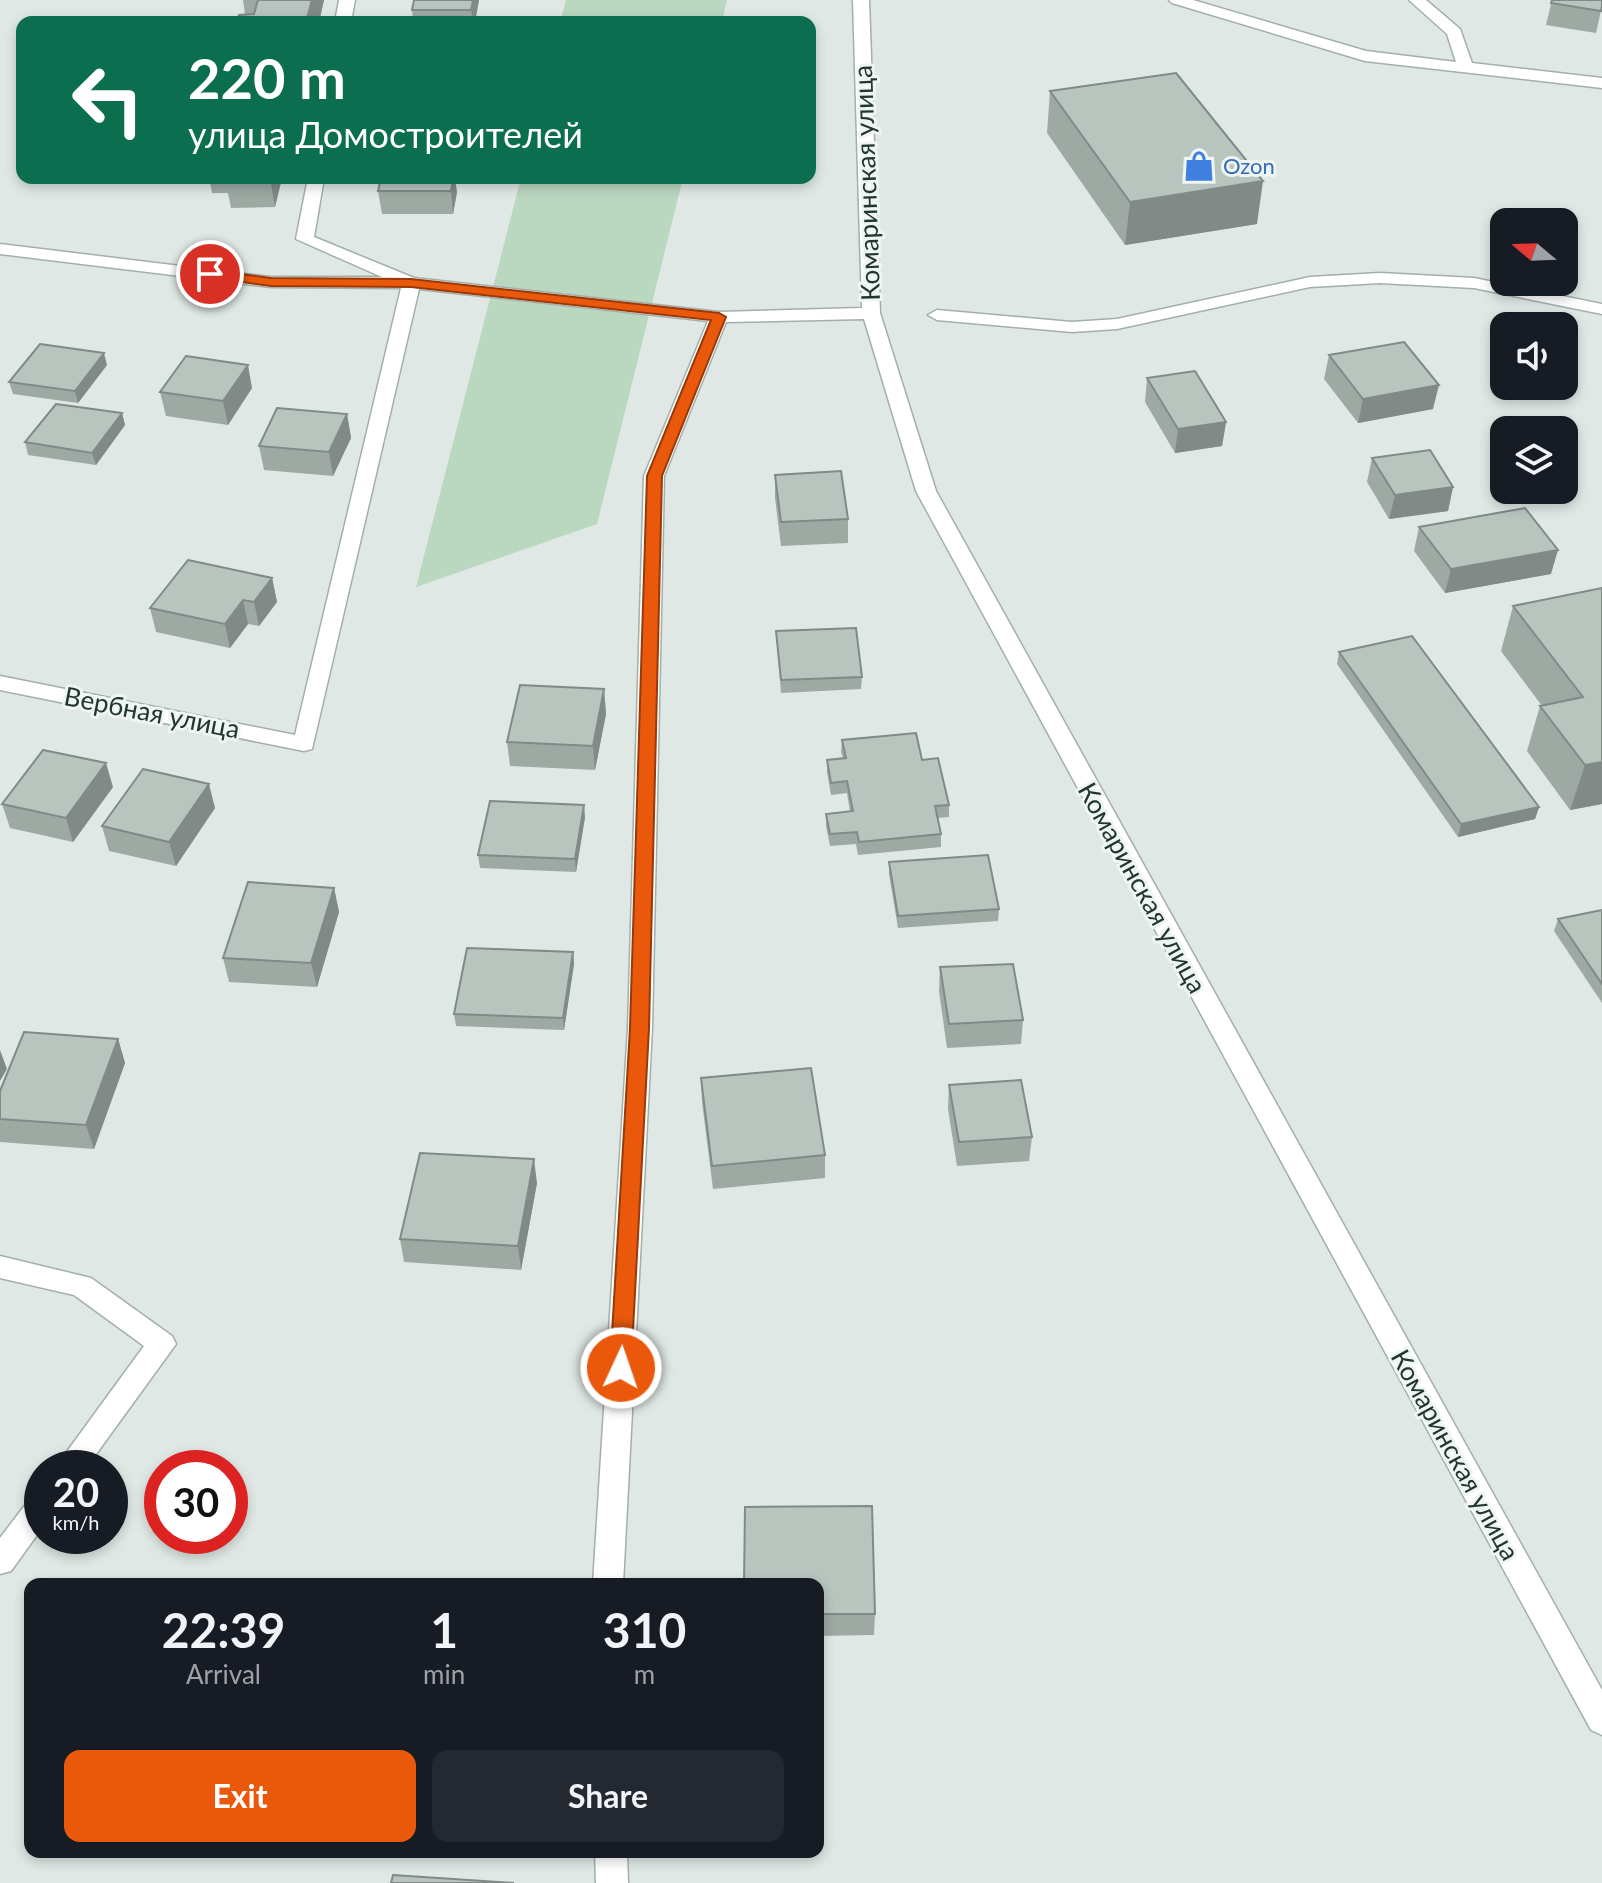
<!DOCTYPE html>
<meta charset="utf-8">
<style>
body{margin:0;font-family:Lato,sans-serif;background:#242831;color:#f1f3f6;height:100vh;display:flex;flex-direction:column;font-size:30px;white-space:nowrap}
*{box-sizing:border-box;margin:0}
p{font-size:26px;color:#9ea1a6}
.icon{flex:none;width:44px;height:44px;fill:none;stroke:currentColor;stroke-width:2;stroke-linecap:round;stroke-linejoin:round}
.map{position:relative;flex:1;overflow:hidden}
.side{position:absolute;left:24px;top:1578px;width:800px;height:280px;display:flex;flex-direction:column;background:#171b24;border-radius:16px;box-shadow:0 4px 12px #0003}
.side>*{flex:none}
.banner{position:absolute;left:16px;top:16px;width:800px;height:168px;border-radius:16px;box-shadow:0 4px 12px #0003;background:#0b6e4f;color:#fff;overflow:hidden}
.needle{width:52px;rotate:289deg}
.fabs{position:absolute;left:1490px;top:208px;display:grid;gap:16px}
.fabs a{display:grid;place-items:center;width:88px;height:88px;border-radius:16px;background:#171b24;box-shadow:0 4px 12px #0003;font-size:40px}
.speed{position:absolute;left:24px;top:1450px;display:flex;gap:16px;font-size:40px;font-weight:700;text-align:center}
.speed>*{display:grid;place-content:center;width:104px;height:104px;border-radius:50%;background:#171b24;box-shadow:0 4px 12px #0003;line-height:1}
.speed small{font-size:20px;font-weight:400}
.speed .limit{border:12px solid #d22;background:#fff;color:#111}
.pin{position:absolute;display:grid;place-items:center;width:68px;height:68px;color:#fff;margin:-34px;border:4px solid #fff;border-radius:50%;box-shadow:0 2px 8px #0007}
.me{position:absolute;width:88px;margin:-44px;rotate:3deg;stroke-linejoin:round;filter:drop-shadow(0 0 6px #0008)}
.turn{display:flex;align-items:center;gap:28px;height:168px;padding:0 40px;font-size:36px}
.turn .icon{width:104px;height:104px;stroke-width:2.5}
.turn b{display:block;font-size:56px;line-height:68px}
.eta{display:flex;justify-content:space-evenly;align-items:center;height:136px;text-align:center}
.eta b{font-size:48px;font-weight:700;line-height:56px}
.cta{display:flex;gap:16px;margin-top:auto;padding:16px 40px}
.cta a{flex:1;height:92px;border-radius:16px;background:#ea580c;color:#fff;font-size:32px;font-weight:700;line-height:92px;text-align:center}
.cta a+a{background:#242831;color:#f1f3f6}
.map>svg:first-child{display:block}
.green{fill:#bad7c0}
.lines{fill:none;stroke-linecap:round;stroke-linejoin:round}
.minor-casing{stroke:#a3afaa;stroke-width:3}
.minor{fill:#fff;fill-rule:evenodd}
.wall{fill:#9ea9a4}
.shaded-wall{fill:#818a86}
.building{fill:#b8c5bf;stroke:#818a86;stroke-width:2}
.route{fill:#ea580c;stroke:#983908;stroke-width:2}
.labels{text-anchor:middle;stroke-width:6;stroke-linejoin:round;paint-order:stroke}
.far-shop-label{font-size:22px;fill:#366cbe;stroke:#eff5f2;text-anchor:start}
.street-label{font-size:26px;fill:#22362f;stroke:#eff5f2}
</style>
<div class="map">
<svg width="1602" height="1883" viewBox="0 0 1602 1883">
<rect width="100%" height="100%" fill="#dfe8e4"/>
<path class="green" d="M 566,0 L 727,0 L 722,22 L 560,22 Z
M 521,178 L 683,178 L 597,524 L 416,587 Z"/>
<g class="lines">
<defs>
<path id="minor" d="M 339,0 L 355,0 L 351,22 L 335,22 Z
M 853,0 L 869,0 L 880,313 L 936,491 L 1602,1690 L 1602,1735 L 1591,1730 L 916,491 L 864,319 L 726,322 L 664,476 L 652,1028 L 623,1584 L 593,1584 L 628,1028 L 644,476 L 708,321 L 419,289 L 312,749 L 304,751 L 0,690 L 0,676 L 295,735 L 401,288 L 271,287 L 0,254 L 0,244 L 271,277 L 382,277 L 296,239 L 308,178 L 324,178 L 314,237 L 414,278 L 719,312 L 862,308 Z
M 1169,0 L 1193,0 L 1366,51 L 1456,62 L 1447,34 L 1409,0 L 1426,0 L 1460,29 L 1472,63 L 1602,78 L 1602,88 L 1365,61 L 1172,3 Z
M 1380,273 L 1474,278 L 1602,304 L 1602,314 L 1474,288 L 1380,283 L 1310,287 L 1117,329 L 1072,332 L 937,320 L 928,315 L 937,310 L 1072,322 L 1117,319 L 1310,277 Z
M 0,1256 L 91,1278 L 172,1336 L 176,1344 L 86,1468 L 55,1468 L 144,1346 L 74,1295 L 0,1278 Z
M 42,1492 L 42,1528 L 11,1571 L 0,1574 L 0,1538 L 32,1496 Z
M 595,1852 L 627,1852 L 628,1883 L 596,1883 Z"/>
</defs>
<use href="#minor" class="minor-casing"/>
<use href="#minor" class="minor"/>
</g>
<path class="wall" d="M 243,0 L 324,0 L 319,22 L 237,22 L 245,14 Z
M 479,0 L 475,22 L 413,22 L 412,10 Z
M 1552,0 L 1602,6 L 1596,33 L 1546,25 Z
M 1050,91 L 1257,224 L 1125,245 L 1047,133 Z
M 209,178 L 282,178 L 275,207 L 231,208 L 228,193 L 212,193 Z
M 381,178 L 457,192 L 453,214 L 382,214 L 378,191 Z
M 1329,355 L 1433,409 L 1358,423 L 1324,379 Z
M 107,365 L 78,403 L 13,394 L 9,382 Z
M 1147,378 L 1226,422 L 1222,446 L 1175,453 L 1145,402 Z
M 252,388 L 228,425 L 166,416 L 160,392 Z
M 122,413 L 125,425 L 96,465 L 28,455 L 25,442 Z
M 347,414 L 351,438 L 333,476 L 264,470 L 259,446 Z
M 1372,458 L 1453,487 L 1448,511 L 1389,519 L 1367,482 Z
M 775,475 L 848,519 L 848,543 L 781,546 L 775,498 Z
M 1419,527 L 1551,574 L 1445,593 L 1414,551 Z
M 272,578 L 277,602 L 259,626 L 248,624 L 230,648 L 156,632 L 150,608 Z
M 1602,588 L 1602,804 L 1570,810 L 1527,751 L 1540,706 L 1542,706 L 1501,651 L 1513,606 Z
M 776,631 L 862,677 L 861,689 L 781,693 Z
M 1339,652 L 1539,807 L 1535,819 L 1458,837 L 1337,664 Z
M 604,689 L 606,714 L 595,770 L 510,766 L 507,742 Z
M 842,740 L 922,760 L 949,805 L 949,817 L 938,818 L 941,834 L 941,847 L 858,855 L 856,844 L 830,846 L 826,826 L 826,814 L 850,812 L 847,793 L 831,795 L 827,772 L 827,760 L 843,758 L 841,752 Z
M 113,787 L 73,842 L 10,828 L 2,804 Z
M 215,808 L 176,866 L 109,851 L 102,826 Z
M 585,817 L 576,872 L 480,868 L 478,855 Z
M 889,862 L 999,909 L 998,921 L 898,928 L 889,874 Z
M 334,888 L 339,912 L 317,987 L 229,982 L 223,958 Z
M 1602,910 L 1602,1003 L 1554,931 L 1558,919 Z
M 573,952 L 574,964 L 564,1030 L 456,1026 L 454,1014 Z
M 940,967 L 1023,1020 L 1021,1044 L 947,1048 L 939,991 Z
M 118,1039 L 125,1063 L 94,1149 L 0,1142 L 0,1091 Z
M 701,1078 L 825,1155 L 825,1178 L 713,1189 L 702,1102 Z
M 949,1085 L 1032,1137 L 1029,1161 L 957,1166 L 948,1109 Z
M 537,1183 L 521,1270 L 404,1262 L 400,1239 Z
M 818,1584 L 875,1614 L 874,1635 L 818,1636 Z"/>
<path class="shaded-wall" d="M 312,0 L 324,0 L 319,22 L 306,22 Z
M 473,0 L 479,0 L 475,22 L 473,22 L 471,10 Z
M 270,178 L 282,178 L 275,207 Z
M 453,178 L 455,178 L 457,192 L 453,214 L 451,191 Z
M 1263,181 L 1257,224 L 1125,245 L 1130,202 Z
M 104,353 L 107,365 L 78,403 L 75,391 Z
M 248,365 L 252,388 L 228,425 L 223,401 Z
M 1439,385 L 1433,409 L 1358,423 L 1363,399 Z
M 122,413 L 125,425 L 96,465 L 92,453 Z
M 347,414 L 351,438 L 333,476 L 329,452 Z
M 1226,422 L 1222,446 L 1175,453 L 1178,429 Z
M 1453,487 L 1448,511 L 1389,519 L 1395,495 Z
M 1558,550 L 1551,574 L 1445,593 L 1451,569 Z
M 272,578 L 277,602 L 259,626 L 254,602 Z
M 243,600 L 248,624 L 230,648 L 225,624 Z
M 604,689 L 606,714 L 595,770 L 593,746 Z
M 1602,762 L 1602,804 L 1570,810 L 1585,765 Z
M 106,763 L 113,787 L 73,842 L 66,818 Z
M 209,784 L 215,808 L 176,866 L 169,842 Z
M 584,805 L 585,817 L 576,872 L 575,859 Z
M 1539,807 L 1535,819 L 1458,837 L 1461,824 Z
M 334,888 L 339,912 L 317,987 L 311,963 Z
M 573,952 L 574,964 L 564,1030 L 563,1018 Z
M 118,1039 L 125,1063 L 94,1149 L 86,1125 Z
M 0,1050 L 7,1069 L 0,1081 Z
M 534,1159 L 537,1183 L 521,1270 L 518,1246 Z"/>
<path class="building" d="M 258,0 L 312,0 L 306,22 L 237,22 L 239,15 L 254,14 Z
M 414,0 L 473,0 L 471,10 L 412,10 Z
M 1552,0 L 1602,0 L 1602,6 L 1601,11 L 1551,3 Z
M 1176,73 L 1263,181 L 1130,202 L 1050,91 Z
M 381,178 L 453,178 L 451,191 L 378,191 Z
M 1404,342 L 1439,385 L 1363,399 L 1329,355 Z
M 40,344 L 104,353 L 75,391 L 9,382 Z
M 186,356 L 248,365 L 223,401 L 160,392 Z
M 1195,371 L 1226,422 L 1178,429 L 1147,378 Z
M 56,404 L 122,413 L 92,453 L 25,442 Z
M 277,408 L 347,414 L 329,452 L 259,446 Z
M 1430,450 L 1453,487 L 1395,495 L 1372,458 Z
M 841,471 L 848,519 L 781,522 L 775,475 Z
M 1525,508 L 1558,550 L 1451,569 L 1419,527 Z
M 188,560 L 272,578 L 254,602 L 243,600 L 225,624 L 150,608 Z
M 1602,588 L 1602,762 L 1585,765 L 1540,706 L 1583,697 L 1513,606 Z
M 856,628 L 862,677 L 781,680 L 776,631 Z
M 1412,636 L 1539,807 L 1461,824 L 1339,652 Z
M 520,685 L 604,689 L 593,746 L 507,742 Z
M 916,733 L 922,760 L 938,758 L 949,805 L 935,806 L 941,834 L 859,842 L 857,832 L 830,834 L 826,814 L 853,811 L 847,781 L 831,783 L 827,760 L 846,758 L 842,740 Z
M 43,750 L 106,763 L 66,818 L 2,804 Z
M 143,769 L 209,784 L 169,842 L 102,826 Z
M 490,801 L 584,805 L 575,859 L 478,855 Z
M 988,855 L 999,909 L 898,916 L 889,862 Z
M 248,882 L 334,888 L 311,963 L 223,958 Z
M 1602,910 L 1602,984 L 1558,919 Z
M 467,948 L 573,952 L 563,1018 L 454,1014 Z
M 1013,964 L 1023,1020 L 949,1024 L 940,967 Z
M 24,1032 L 118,1039 L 86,1125 L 0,1119 L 0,1091 Z
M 811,1068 L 825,1155 L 712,1166 L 701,1078 Z
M 1021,1080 L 1032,1137 L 959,1142 L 949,1085 Z
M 420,1153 L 534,1159 L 518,1246 L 400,1239 Z
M 872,1506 L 875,1614 L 818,1614 L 818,1584 L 744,1584 L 745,1507 Z
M 393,1875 L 514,1883 L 391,1883 Z"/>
<path class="route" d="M 210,270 L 271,278 L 411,279 L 719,313 L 726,317 L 662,476 L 649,1028 L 631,1368 L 628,1374 L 621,1377 L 613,1374 L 610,1368 L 630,1028 L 647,476 L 711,320 L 411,287 L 271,286 L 206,277 L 206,272 Z"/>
<defs>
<symbol id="shop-bare" viewBox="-9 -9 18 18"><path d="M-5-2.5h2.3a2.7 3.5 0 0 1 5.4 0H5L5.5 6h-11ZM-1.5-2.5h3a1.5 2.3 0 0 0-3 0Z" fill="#3f7fe0" stroke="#eff5f2" stroke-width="2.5" paint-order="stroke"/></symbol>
</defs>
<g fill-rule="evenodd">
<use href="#shop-bare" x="1177" y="144" width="44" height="44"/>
</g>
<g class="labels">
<g class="far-shop-label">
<text x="1223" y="174">Ozon</text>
</g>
<g class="street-label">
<text transform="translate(867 183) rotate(-92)" y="9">Комаринская улица</text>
<text transform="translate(152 713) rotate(11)" y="9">Вербная улица</text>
<text transform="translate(1142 888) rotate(61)" y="9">Комаринская улица</text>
<text transform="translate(1455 1455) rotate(61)" y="9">Комаринская улица</text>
</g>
</g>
</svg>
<div class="fabs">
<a><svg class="needle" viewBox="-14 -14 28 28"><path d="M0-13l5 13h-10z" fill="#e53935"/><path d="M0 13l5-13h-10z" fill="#9ea1a6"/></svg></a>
<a><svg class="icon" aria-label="sound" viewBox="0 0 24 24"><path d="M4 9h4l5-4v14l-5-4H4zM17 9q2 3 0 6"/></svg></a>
<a><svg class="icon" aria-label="layers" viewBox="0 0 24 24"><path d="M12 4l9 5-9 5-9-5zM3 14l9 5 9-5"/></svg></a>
</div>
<div class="speed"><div>20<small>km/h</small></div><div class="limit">30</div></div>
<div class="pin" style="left:210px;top:274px;background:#d93025"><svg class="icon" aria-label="arrive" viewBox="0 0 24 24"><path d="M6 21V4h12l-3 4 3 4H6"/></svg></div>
<svg class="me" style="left:621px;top:1368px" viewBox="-20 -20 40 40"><circle r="17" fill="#ea580c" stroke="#fff" stroke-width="3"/><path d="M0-11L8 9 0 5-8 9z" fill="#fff"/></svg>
<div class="banner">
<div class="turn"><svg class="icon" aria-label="left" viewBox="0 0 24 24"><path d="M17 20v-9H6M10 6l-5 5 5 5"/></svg><div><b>220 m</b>улица Домостроителей</div></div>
</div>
<section class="side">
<div class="eta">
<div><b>22:39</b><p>Arrival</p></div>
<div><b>1</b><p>min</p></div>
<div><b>310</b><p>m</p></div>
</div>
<div class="cta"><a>Exit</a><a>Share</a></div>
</section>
</div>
